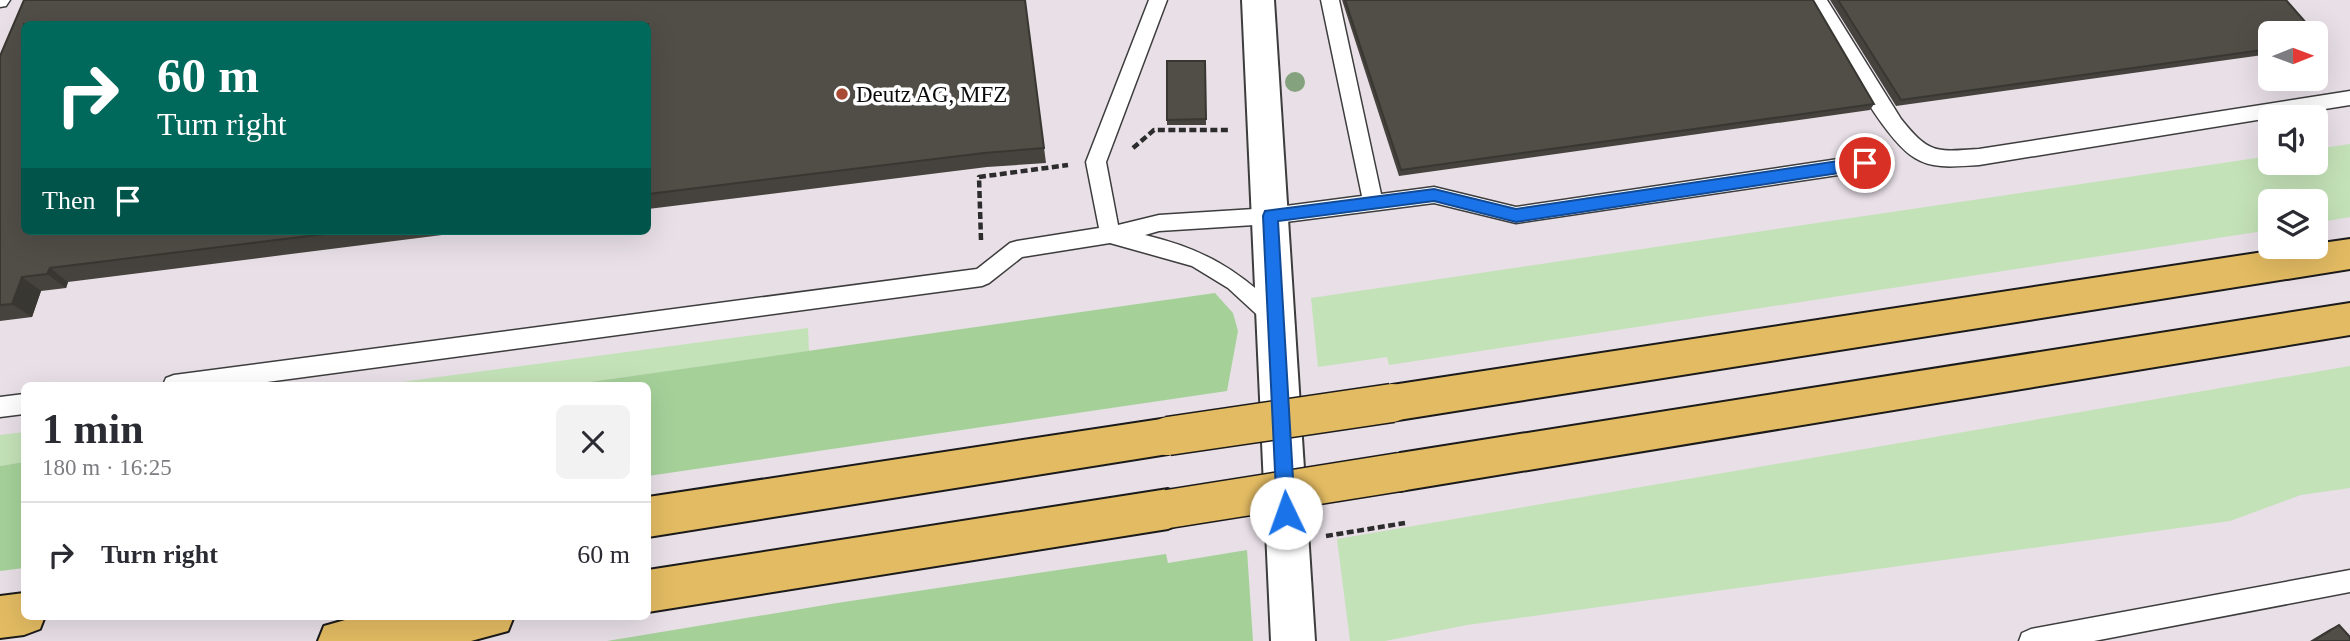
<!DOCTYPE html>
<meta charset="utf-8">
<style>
body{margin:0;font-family:"Times New Roman",serif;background:#f2f2f3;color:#2b2b33;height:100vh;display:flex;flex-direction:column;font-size:26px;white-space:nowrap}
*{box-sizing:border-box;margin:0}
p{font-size:23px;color:#7c7c81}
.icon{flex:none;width:38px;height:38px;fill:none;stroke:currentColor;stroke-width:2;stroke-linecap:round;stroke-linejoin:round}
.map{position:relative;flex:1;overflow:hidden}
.panel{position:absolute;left:21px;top:382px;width:630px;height:238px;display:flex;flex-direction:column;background:#fff;border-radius:10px;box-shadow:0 7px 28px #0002}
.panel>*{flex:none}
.guide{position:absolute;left:21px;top:21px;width:630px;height:214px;border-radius:10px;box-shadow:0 7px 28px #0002;background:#00695c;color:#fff;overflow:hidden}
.needle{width:46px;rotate:89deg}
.buttons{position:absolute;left:2258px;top:21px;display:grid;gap:14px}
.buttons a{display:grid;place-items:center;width:70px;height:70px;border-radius:10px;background:#fff;box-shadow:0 7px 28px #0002;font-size:35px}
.pin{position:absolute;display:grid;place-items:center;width:60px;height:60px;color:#fff;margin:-30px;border:4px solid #fff;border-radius:50%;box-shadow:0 2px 7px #0007}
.me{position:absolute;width:77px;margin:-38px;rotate:357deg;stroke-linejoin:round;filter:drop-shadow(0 0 5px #0008)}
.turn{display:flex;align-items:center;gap:24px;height:147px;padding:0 21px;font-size:32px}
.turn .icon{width:91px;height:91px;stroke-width:2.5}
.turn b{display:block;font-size:49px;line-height:60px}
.then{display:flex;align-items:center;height:66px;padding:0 21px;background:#0003;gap:14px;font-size:26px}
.round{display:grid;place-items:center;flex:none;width:74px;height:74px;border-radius:10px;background:#f2f2f3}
.overview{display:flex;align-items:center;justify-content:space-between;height:119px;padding:0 21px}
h1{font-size:42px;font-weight:700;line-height:52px}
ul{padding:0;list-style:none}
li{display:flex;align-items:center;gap:21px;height:105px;padding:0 21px;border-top:2px solid #e1e1e2}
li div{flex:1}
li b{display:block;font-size:26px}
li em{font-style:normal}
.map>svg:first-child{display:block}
.industrial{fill:#e8dfe7;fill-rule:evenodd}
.green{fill:#c4e2b8}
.forest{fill:#a5d199}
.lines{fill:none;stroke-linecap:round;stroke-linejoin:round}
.service-casing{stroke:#3d3d3d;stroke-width:3}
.minor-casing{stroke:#3d3d3d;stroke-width:4}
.motorway-casing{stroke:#1b1b1b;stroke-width:4}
.path{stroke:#2c2c2c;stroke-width:4.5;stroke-dasharray:7 3.5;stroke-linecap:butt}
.service{fill:#fff;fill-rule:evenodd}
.minor{fill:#fff;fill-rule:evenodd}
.motorway{fill:#e3bb62;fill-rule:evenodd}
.motorway-bridge-casing{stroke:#1b1b1b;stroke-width:41;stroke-linecap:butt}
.motorway-bridge{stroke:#e3bb62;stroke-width:38}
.tree{fill:#85a27e}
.wall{fill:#46433e}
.shaded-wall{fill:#393732}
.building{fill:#514e48;stroke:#393732;stroke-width:2}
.route{fill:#1a73e8;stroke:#114b97;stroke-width:2}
.poi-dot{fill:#a84a34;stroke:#fff;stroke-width:2.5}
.labels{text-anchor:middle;stroke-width:7;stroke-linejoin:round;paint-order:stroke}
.poi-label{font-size:23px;fill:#0a0a0a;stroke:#fff;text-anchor:start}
</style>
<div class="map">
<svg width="2350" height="641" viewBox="0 0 2350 641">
<rect width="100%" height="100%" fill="#fcfcea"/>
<path class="industrial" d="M 0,0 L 2350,0 L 2350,641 L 0,641 ZM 24,24 L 648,24 L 648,231 L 24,231 ZM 2270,33 L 2315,33 L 2315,79 L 2270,79 ZM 2270,117 L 2315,117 L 2315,163 L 2270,163 ZM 2270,201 L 2315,201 L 2315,247 L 2270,247 ZM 24,385 L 648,385 L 648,616 L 24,616 Z"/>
<path class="green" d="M 2350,144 L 2350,217 L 2315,223 L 2315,201 L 2270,201 L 2270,230 L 1389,365 L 1387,357 L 1318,367 L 1311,298 L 2270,156 L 2270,163 L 2315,163 L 2315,149 Z
M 808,328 L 809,351 L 569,385 L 379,385 Z
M 2350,366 L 2350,488 L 2301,495 L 2230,521 L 1467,625 L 1385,641 L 1350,641 L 1337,539 Z
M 24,432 L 24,462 L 0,466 L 0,435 Z"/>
<path class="forest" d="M 1215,293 L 1233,313 L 1238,331 L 1227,391 L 648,476 L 648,385 L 569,385 Z
M 24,462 L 24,568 L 0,571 L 0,466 Z
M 1247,550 L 1253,641 L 607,641 L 837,603 L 1166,554 L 1168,563 Z"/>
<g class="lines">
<defs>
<path id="service" d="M 0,0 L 10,0 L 6,6 L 0,7 Z
M 1149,0 L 1167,0 L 1106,162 L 1118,225 L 1159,215 L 1270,208 L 1362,196 L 1321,0 L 1339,0 L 1381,194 L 1434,187 L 1516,207 L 1865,155 L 1872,158 L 1875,163 L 1872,168 L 1865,171 L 1516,223 L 1434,203 L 1270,224 L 1159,231 L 1145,235 C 1203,249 1238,269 1280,311 L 1283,317 L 1280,323 L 1273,326 L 1266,323 L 1228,288 L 1192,266 L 1110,243 L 1022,257 L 989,283 L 982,286 L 245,385 L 163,385 L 166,378 L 174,375 L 977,269 L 1010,243 L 1017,241 L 1099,228 L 1086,162 Z
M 1809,0 L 1827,0 L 1901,119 C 1929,154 1936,152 1979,149 L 2350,91 L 2350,105 L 1979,165 C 1958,166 1934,170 1915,158 C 1880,137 1831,38 1809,0 Z
M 24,394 L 24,414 L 0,417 L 0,397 Z
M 2350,570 L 2350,592 L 2094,641 L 2019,641 L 2022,633 L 2031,629 Z"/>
<path id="minor" d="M 1242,0 L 1274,0 L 1315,641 L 1271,641 Z"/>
<path id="motorway" d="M 2350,239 L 2350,269 L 1392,421 L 1378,416 L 1372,403 L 1378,390 L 1392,385 L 2296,247 L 2315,247 L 2315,244 Z
M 2350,303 L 2350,335 L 1400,491 L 1385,485 L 1379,472 L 1385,459 L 1400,453 Z
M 1168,418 L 1182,423 L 1188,436 L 1182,449 L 1168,454 L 648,537 L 648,497 Z
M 1168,489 L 1183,495 L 1189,509 L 1183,523 L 1168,529 L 648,612 L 648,570 Z
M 24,593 L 24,616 L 45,616 L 40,629 L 24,635 L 0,638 L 0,596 Z
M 359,616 L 514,616 L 508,631 L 471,641 L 318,641 L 324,626 Z"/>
</defs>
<use href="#service" class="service-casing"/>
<use href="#minor" class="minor-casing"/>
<use href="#motorway" class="motorway-casing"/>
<path class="path" d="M 1133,148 L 1154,130 L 1229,130
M 981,240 L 979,177 L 1068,165
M 1326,536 L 1405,523"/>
<use href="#service" class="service"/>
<use href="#minor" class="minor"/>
<use href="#motorway" class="motorway"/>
<defs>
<path id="motorway-bridge" d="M 1168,436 L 1392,403
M 1168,509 L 1400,472"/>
</defs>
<use href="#motorway-bridge" class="motorway-bridge-casing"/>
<use href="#motorway-bridge" class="motorway-bridge"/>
</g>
<circle class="tree" cx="1295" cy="82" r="10"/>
<path class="wall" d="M 1025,0 L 1046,163 L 987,167 L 648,209 L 648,24 L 24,231 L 474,231 L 68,282 L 66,288 L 41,291 L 32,317 L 0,321 L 0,56 Z
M 1342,0 L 1813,0 L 1874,104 L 1870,110 L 1399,176 Z
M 1830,0 L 2286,0 L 2270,33 L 2270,54 L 1896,106 Z
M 1167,61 L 1205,61 L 1206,125 L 1167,125 Z
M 2339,625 L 2350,641 L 2310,641 L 2330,629 Z"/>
<path class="shaded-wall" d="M 50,268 L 68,282 L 66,288 L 47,274 Z
M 22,277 L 41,291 L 32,317 L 12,304 Z"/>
<path class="building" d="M 24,0 L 1025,0 L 1044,148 L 984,153 L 648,194 L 648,24 L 24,24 L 24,231 L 349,231 L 50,268 L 47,274 L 22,277 L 12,304 L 0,305 L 0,56 Z
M 1345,0 L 1813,0 L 1874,104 L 1401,170 Z
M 1838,0 L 2286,0 L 2315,33 L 2270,33 L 2270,49 L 1901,100 Z
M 2315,34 L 2322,41 L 2315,42 Z
M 1167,61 L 1205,61 L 1206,119 L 1167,120 Z
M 2339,625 L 2350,637 L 2350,641 L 2313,641 Z"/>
<path class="route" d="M 1865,157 L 1872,163 L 1865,169 L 1516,222 L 1434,201 L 1278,221 L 1295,513 L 1292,519 L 1286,521 L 1280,519 L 1277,513 L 1263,216 L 1265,211 L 1434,189 L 1516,209 Z"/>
<circle class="poi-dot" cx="842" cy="94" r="7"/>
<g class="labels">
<g class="poi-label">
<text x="856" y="102">Deutz AG, MFZ</text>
</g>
</g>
</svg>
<div class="buttons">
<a><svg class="needle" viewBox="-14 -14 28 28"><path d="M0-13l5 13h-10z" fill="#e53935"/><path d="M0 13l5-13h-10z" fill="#7c7c81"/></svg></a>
<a><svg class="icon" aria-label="sound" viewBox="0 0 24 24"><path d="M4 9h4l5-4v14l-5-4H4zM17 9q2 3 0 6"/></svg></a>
<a><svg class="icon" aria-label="layers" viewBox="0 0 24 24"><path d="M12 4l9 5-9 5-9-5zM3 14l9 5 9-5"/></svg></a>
</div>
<div class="pin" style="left:1865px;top:163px;background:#d93025"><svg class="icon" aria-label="arrive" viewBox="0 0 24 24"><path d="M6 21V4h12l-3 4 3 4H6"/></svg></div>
<svg class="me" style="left:1286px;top:513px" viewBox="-20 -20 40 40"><circle r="19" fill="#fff"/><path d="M0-13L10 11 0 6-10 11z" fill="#1a73e8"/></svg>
<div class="guide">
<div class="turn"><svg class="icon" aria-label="right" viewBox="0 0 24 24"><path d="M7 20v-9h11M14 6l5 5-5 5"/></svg><div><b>60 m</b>Turn right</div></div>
<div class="then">Then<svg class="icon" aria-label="arrive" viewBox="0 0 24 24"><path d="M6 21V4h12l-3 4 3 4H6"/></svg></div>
</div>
<section class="panel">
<div class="overview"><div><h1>1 min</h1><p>180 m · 16:25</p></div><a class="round"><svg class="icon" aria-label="close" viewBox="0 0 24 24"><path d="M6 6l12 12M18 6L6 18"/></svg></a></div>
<ul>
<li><svg class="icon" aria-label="right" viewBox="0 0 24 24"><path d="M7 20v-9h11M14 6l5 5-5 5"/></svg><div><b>Turn right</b></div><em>60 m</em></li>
</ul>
</section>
</div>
